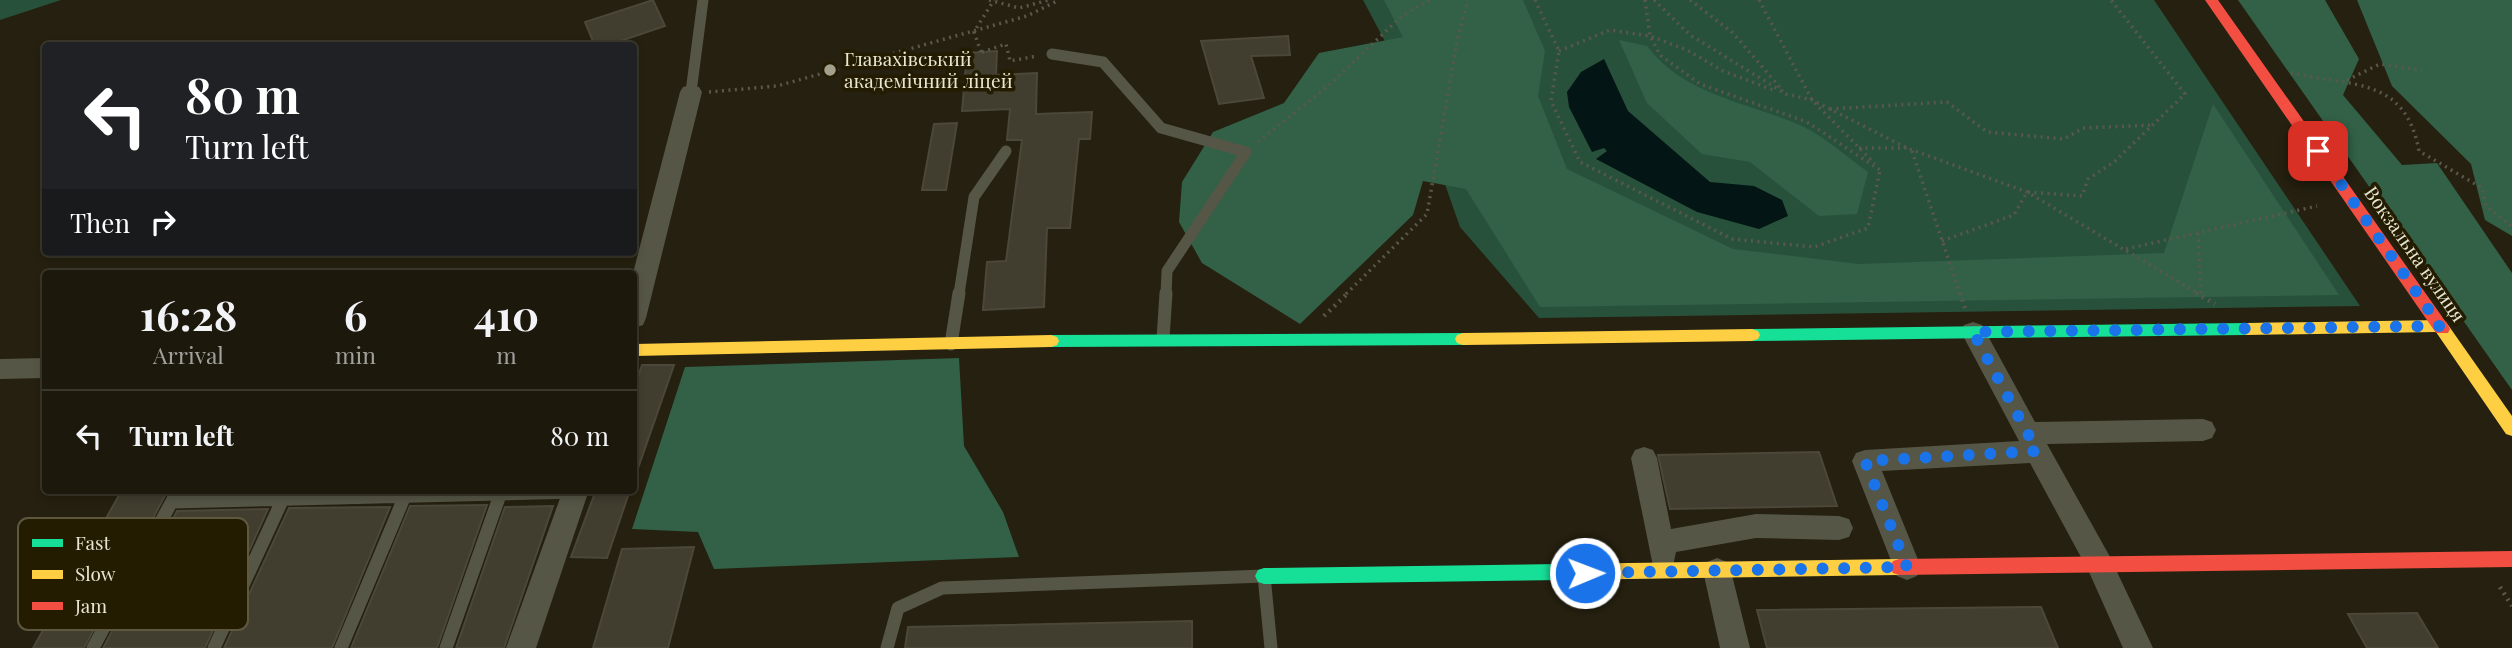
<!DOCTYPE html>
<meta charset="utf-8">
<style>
body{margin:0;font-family:"Playfair Display",serif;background:#292519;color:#f1f3f6;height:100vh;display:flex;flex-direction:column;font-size:26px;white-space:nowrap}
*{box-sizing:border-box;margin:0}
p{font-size:23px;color:#a0a09d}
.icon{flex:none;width:38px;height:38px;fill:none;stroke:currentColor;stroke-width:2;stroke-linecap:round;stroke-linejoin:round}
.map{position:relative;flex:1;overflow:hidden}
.details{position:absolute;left:42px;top:270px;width:595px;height:224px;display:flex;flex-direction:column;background:#1c180b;border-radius:7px;box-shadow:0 4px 10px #0003,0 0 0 2px #3a372c}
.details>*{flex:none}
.top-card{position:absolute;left:42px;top:42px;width:595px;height:214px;border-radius:7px;box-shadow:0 4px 10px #0003,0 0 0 2px #3a372c;background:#202124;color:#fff;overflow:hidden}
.pin{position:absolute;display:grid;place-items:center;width:60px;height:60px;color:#fff;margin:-30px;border-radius:14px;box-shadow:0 4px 10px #0006}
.me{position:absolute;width:77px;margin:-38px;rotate:89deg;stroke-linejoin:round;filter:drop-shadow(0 0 5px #0008)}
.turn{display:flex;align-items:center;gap:24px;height:147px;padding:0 28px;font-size:32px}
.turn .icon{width:91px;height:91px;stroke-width:2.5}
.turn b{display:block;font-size:49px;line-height:60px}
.then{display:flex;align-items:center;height:66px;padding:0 28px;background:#0003;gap:14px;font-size:26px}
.eta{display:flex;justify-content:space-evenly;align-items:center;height:119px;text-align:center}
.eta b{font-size:42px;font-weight:700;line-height:49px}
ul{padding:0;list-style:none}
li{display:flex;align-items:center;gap:21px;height:91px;padding:0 28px;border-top:2px solid #3a372c}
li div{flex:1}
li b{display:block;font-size:26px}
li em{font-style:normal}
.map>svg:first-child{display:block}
.green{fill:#28513b}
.forest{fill:#326147}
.water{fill:#031514}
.building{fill:#413e2f;stroke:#4c4839;stroke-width:2}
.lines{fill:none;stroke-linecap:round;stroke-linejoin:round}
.path-far1{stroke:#59584b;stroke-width:3.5;stroke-dasharray:2 4.5;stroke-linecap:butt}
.path{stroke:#59584b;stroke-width:4.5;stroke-dasharray:2 5;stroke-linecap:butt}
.lane-far1{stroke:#565646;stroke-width:11}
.lane{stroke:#565646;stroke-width:13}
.street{fill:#565646;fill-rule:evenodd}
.fast{fill:#16e098;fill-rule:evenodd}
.slow{fill:#ffcf43;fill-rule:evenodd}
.jam{fill:#f24e42;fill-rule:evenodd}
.route{stroke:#1a73e8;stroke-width:12;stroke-dasharray:0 21.6}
.poi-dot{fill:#a4a08e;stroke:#231c00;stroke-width:2.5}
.labels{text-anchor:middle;stroke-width:7;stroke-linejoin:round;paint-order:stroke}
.poi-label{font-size:19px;fill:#e9e5d3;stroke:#231c00;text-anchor:start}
.street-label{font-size:19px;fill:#e9e5d3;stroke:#231c00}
.key{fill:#231c00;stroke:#5e583f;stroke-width:2}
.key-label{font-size:19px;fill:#e9e5d3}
</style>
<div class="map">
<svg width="2512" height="648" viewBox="0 0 2512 648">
<rect width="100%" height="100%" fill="#25200f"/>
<path class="green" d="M 0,0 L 61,0 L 0,20 Z
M 1363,0 L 2154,0 L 2360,306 L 1539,318 L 1460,227 L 1414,96 Z"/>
<path class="forest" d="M 1384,0 L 1523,0 L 1545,51 L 1538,96 L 1567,169 L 1733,249 L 1859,264 L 2164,253 L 2213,104 L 2339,295 L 1540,307 L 1466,189 L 1423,181 L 1413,215 L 1300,324 L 1202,263 L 1179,222 L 1182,182 L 1213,132 L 1284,103 L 1319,53 L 1403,37 Z
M 2238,0 L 2325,0 L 2359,59 L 2343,95 L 2402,165 L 2437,163 L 2512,273 L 2512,390 Z
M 2357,0 L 2512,0 L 2512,236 L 2485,220 L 2471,164 L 2392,86 Z
M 1619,40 L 1647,46 C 1685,96 1748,102 1802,126 C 1825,137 1847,157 1868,172 L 1857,214 L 1819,216 L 1750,162 L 1702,154 L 1647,103 Z
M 959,358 L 964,446 L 1003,512 L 1019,557 L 714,569 L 698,532 L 632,529 L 685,367 Z"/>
<path class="water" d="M 1604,59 L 1628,111 L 1710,182 L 1754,186 L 1782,200 L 1788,216 L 1759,229 L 1697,212 L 1596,159 L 1607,151 L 1604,148 L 1592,152 L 1569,107 L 1567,92 L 1581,72 Z"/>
<path class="building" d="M 653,0 L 665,26 L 606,46 L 595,46 L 585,22 Z
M 1288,36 L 1290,55 L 1251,56 L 1264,98 L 1219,104 L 1201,41 Z
M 997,51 L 996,75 L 1037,73 L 1036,114 L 1092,112 L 1090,139 L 1079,139 L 1070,228 L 1047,228 L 1044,307 L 983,310 L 987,262 L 1006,261 L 1022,140 L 1007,140 L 1010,109 L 962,111 L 967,53 Z
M 957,123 L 946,190 L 922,190 L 934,124 Z
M 642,365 L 674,365 L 636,474 L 634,473 L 634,389 Z
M 1819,452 L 1837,506 L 1670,509 L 1658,455 Z
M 122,490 L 168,490 L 84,648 L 33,648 Z
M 596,490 L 630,490 L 607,558 L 571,557 Z
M 487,505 L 437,648 L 351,648 L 410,506 Z
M 553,506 L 504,648 L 456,648 L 505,507 Z
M 390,507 L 332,648 L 224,648 L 289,508 Z
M 268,509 L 205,648 L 103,648 L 177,511 Z
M 694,547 L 668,648 L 593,648 L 622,549 Z
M 2041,607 L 2058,648 L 1767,648 L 1757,610 Z
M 2417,613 L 2438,648 L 2367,648 L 2348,614 Z
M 1192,621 L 1192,648 L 905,648 L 908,627 Z"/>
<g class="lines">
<path class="path-far1" d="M 989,0 L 1019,8 L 1049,0
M 1535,0 L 1559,51 L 1551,101 L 1580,162 L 1732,239 L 1814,247 L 1868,228 L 1880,170
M 1645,0 L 1650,36 L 1660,55 L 1700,84 L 1807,122 L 1880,170
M 1654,0 L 1690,35 L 1786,94 L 1812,100 L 1907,148 L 2027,192 L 2199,294
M 1690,0 L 1733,33 L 1783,91
M 1759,0 L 1812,100 L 1875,164
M 1559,51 L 1610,30 L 1650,36 L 1687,50 L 1723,71 L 1776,91
M 981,52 L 974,32 L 994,0
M 982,52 L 1006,44 L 1010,61 L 1037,56
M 2291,73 C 2352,87 2405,76 2419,151 L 2482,188 L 2486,206 L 2512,227
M 2347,80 L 2380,64 L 2422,70
M 709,92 L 777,86 L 1027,16 L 1059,0
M 1830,109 L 1947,102 L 1987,132 L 2064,139 L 2083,128 L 2154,125
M 1258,142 L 1328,86 L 1402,16 L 1430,0
M 1859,148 L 1907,148
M 1912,151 L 1960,294
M 2198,233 L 2201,294
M 1942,241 L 2014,215 L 2027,192 L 2082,196 L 2088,179 L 2114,162 L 2185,94 L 2111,0
M 2126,249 L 2317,206
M 1346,294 L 1427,214 L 1457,41 L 1468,0"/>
<path class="path" d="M 1960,293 L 1965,308
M 2196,293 L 2215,304
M 1324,316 L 1348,293
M 2500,587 L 2512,606"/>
<path class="lane-far1" d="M 1052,54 L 1103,62 L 1161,128 L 1246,152 L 1167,271 L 1166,294
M 691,92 L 703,0
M 959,294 L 974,197 L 1006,151"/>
<path class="lane" d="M 1163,339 L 1166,293
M 951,344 L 959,293
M 172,502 L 576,492
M 93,648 L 178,490
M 214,648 L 287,490
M 341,648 L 404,498
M 446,648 L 500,495
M 887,648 L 898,608 L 942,588 L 1264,576 L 1271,648"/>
<path class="street" d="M 691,85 L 699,87 L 702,92 L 646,318 L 643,325 L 634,328 L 633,273 L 680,92 L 683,87 Z
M 1973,322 L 1982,325 L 2035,422 L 2203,419 L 2212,422 L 2216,430 L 2212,438 L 2203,441 L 2047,444 L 2109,555 L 2153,648 L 2123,648 L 2089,572 L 2030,463 L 1882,471 L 1921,567 L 1917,576 L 1907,580 L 1897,576 L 1852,461 L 1856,453 L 1865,450 L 2019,441 L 1961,332 L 1964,325 Z
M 46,358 L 46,378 L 0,379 L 0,359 Z
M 1644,447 L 1653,450 L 1657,458 L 1671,529 L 1756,514 L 1839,516 L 1849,519 L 1853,528 L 1849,537 L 1839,540 L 1756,538 L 1676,552 L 1673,566 L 1663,569 L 1653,566 L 1631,458 L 1635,450 Z
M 563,490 L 589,490 L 536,648 L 506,648 Z
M 1717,558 L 1727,562 L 1731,571 L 1750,648 L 1720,648 L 1703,571 L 1707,562 Z"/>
<path class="fast" d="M 2247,323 L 2253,325 L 2255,329 L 2253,333 L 2247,335 L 1752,341 L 1746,339 L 1744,335 L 1746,331 L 1752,329 Z
M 1463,333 L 1469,335 L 1471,339 L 1469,343 L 1463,345 L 1051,347 L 1045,345 L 1043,341 L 1045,337 L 1051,335 Z
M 1562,564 L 1568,566 L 1571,572 L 1568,578 L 1562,580 L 1264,584 L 1258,582 L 1255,576 L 1258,570 L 1264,568 Z"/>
<path class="slow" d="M 2440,320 L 2446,322 L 2512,416 L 2512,436 L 2506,434 L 2436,332 L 2247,335 L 2241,333 L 2239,329 L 2241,325 L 2247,323 Z
M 1752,329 L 1758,331 L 1760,335 L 1758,339 L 1752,341 L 1463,345 L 1457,343 L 1455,339 L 1457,335 L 1463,333 Z
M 1051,335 L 1057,337 L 1059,341 L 1057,345 L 1051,347 L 634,356 L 634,344 Z
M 1899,559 L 1905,561 L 1908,567 L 1905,573 L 1899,575 L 1562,580 L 1556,578 L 1553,572 L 1556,566 L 1562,564 Z"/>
<path class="jam" d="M 2205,0 L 2218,0 L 2448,325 L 2450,329 L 2448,333 L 2436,333 Z
M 2512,551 L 2512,567 L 1899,575 L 1893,573 L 1890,567 L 1893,561 L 1899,559 Z"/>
</g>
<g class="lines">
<path class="route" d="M 1585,573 L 1907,567 L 1865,461 L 2037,451 L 1973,332 L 2440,326 L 2318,151"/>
</g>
<circle class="poi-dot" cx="830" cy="70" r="7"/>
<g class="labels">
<g class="poi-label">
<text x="844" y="66">Главахівський<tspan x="844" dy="22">академічний ліцей</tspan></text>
</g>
<g class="street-label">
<text transform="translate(2415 254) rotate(55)" y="7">Вокзальна вулиця</text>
</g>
</g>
<rect x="18" y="518" width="230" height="112" rx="10" class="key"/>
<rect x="32" y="539" width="31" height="8" fill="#16e098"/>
<rect x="32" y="570" width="31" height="9" fill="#ffcf43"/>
<rect x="32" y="602" width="31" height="8" fill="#f24e42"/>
<g class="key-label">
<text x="75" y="550">Fast</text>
<text x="75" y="581">Slow</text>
<text x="75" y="613">Jam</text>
</g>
</svg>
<div class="pin" style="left:2318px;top:151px;background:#d93025"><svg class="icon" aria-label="arrive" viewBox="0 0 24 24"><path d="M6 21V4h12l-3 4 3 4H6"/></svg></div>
<svg class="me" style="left:1585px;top:573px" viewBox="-20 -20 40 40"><circle r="17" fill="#1a73e8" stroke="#fff" stroke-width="3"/><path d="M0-11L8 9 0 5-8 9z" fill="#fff"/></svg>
<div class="top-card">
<div class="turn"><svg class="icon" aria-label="left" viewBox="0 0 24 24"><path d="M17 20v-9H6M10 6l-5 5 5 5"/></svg><div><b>80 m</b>Turn left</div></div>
<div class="then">Then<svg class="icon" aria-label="right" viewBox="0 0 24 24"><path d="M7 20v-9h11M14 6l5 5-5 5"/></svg></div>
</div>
<section class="details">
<div class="eta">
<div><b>16:28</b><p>Arrival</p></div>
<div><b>6</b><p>min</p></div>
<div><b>410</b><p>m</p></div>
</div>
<ul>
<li><svg class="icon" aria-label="left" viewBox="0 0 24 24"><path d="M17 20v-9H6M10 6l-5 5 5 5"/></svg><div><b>Turn left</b></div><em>80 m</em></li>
</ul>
</section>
</div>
